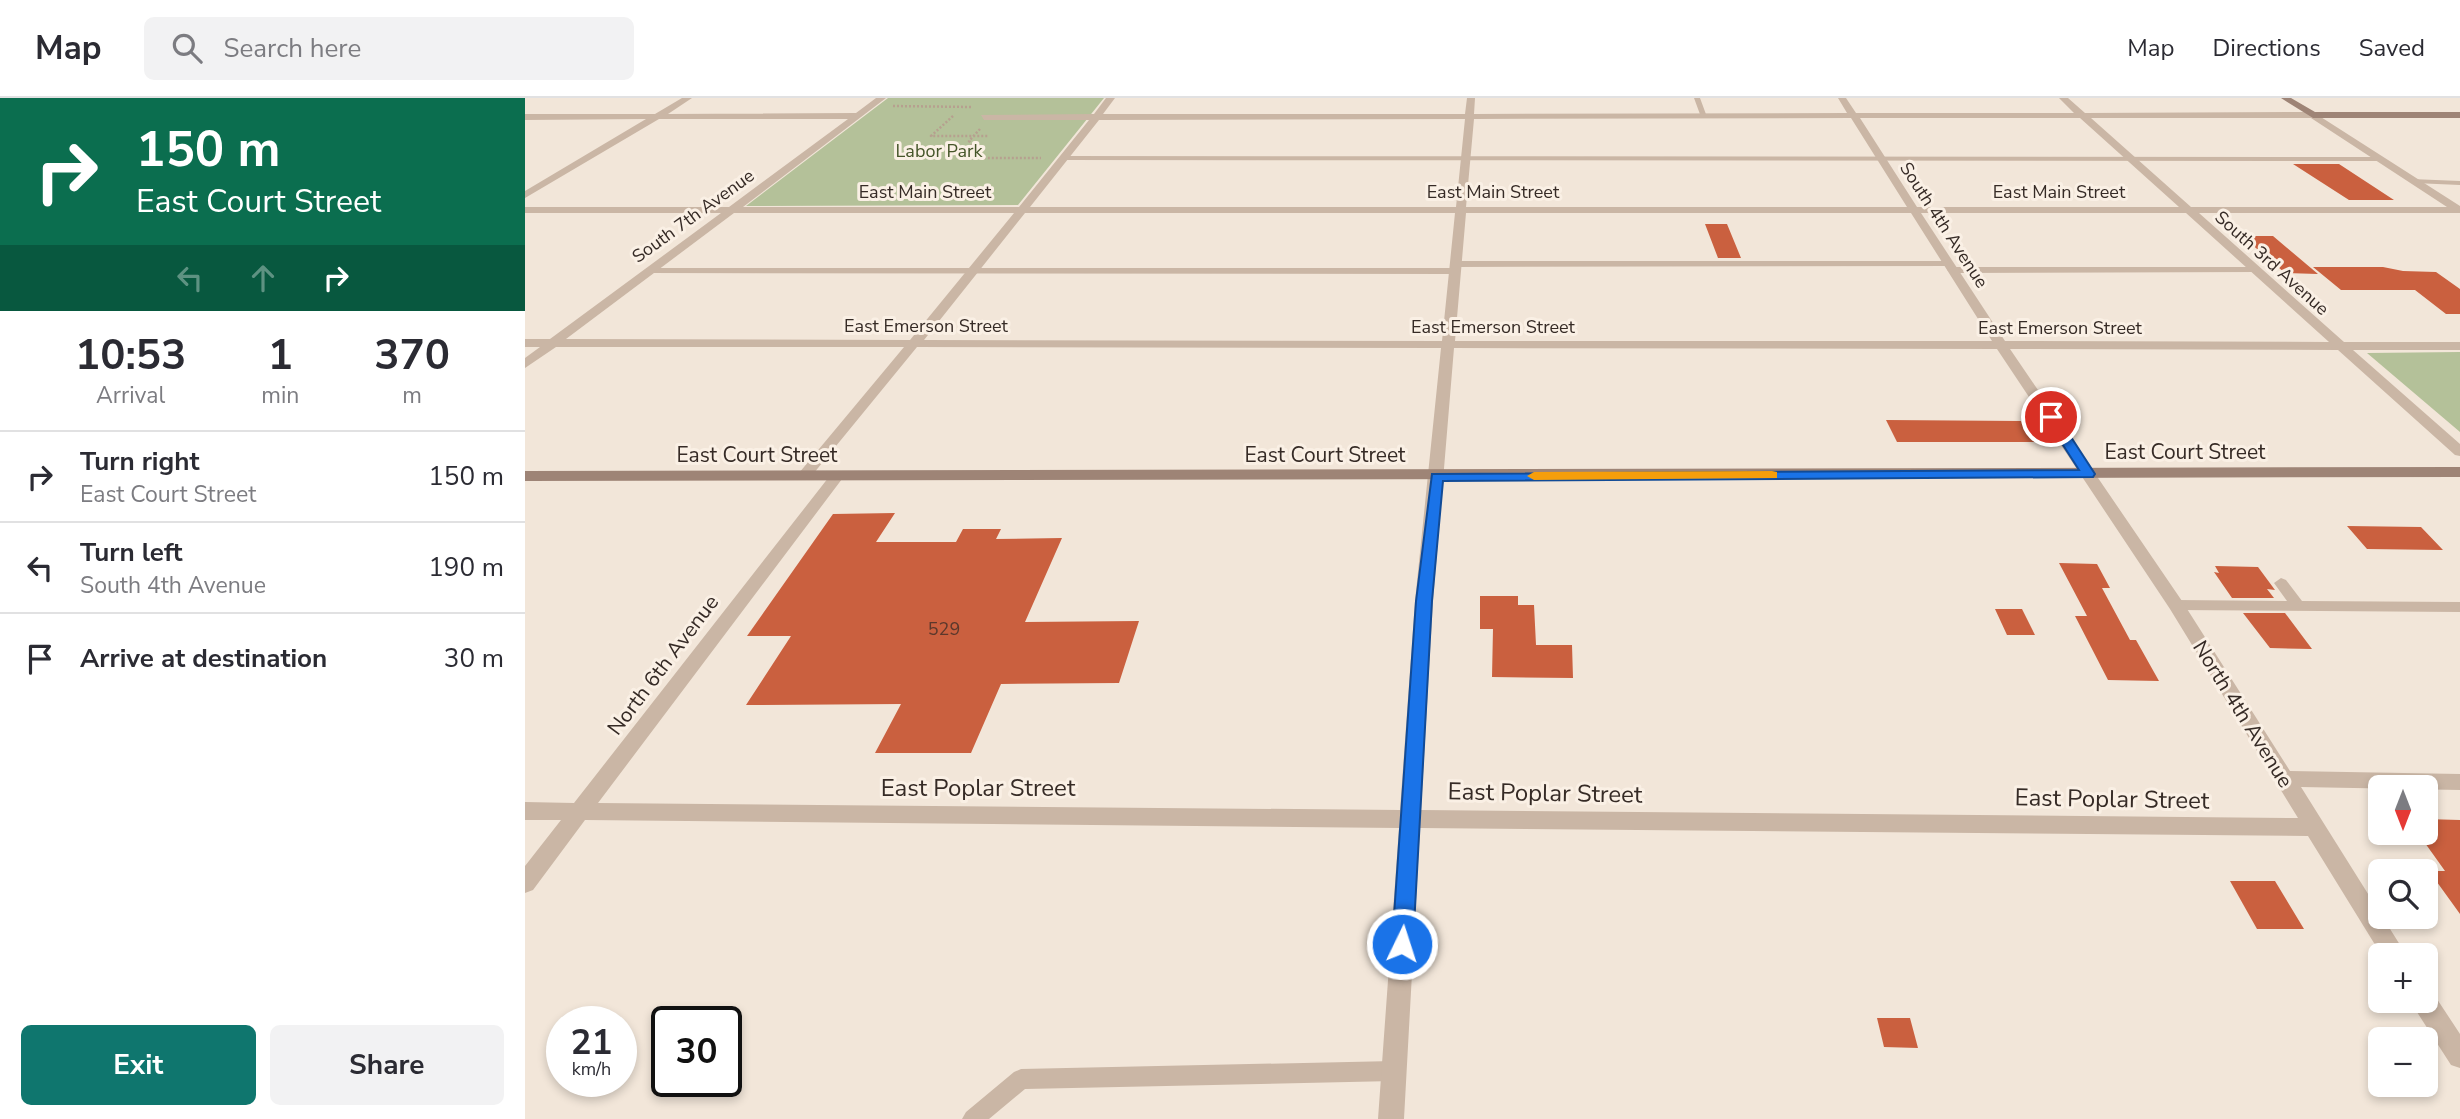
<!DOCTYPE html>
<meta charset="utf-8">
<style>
body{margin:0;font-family:"Nunito Sans",sans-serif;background:#f2f2f3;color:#2b2b33;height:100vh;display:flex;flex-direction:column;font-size:26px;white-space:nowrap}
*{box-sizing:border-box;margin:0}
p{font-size:23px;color:#7c7c81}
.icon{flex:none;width:38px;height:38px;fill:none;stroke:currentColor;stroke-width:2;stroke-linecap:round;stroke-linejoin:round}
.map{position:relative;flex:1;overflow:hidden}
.details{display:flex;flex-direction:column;background:#fff;width:525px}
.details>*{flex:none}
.banner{background:#0b6e4f;color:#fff;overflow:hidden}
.needle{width:46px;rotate:180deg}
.buttons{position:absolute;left:1843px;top:677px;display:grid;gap:14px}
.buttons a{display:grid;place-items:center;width:70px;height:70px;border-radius:10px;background:#fff;box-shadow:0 4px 10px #0003;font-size:35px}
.speed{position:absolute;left:21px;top:908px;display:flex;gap:14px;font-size:35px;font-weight:700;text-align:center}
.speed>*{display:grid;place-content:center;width:91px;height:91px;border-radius:50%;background:#fff;box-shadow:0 4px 10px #0003;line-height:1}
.speed small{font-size:18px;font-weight:400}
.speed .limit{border:4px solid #111;border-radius:10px;background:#fff;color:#111}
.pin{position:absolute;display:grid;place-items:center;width:60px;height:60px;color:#fff;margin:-30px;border:4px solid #fff;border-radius:50%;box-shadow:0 2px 7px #0007}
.me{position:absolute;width:77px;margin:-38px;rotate:4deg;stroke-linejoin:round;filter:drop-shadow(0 0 5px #0008)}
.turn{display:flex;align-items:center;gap:24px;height:147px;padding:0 21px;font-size:32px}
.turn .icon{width:91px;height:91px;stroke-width:2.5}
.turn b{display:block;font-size:49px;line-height:60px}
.lanes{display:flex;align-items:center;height:66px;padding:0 21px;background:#0003;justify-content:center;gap:35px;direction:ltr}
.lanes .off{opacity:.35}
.eta{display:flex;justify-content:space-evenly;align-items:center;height:119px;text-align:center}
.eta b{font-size:42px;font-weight:700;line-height:49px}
.primary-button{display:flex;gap:14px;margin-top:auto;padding:14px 21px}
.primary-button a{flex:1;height:80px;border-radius:10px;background:#0f766e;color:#fff;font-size:28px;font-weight:700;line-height:80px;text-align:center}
.primary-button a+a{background:#f2f2f3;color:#2b2b33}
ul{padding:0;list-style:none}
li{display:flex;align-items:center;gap:21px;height:91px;padding:0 21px;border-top:2px solid #e1e1e2}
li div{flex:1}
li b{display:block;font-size:26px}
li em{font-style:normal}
header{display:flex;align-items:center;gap:42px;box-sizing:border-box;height:98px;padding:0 35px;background:#fff;border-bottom:2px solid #e1e1e2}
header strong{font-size:33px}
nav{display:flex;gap:38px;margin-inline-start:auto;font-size:24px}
.search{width:490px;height:63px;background:#f2f2f3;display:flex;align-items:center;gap:18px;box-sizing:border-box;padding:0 24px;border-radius:10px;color:#7c7c81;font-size:26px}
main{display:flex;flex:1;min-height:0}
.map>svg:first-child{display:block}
.green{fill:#b4c199}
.building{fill:#ca603f}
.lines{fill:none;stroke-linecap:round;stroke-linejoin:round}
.path{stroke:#b6a08f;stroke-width:2.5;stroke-dasharray:2 2;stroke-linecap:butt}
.lane{fill:#cab6a5;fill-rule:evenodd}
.street{fill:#cab6a5;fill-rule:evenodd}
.secondary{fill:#9e8476;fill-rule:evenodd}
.route{fill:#1a73e8;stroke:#114b97;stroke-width:2}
.slow{fill:#f59e0b}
.labels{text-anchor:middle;stroke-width:6;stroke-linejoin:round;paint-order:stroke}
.far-park-label{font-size:18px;fill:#455529;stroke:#faf0e5}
.far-street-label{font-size:18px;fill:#362b26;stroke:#faf0e5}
.number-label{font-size:18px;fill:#5b382c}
.street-label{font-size:21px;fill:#362b26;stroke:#faf0e5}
.near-street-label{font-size:24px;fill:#362b26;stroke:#faf0e5}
</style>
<header>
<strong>Map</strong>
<div class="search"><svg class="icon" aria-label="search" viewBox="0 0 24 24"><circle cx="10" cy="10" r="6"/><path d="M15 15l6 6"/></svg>Search here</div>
<nav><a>Map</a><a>Directions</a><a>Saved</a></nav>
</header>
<main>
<section class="details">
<div class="banner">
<div class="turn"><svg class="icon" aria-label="right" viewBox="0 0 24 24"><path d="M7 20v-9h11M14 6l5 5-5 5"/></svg><div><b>150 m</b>East Court Street</div></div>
<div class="lanes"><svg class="icon off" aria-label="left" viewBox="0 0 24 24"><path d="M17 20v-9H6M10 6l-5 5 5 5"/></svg><svg class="icon off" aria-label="ahead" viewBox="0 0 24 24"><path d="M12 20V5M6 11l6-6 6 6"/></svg><svg class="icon" aria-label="right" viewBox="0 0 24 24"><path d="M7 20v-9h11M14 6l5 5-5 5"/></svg></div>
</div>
<div class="eta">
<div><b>10:53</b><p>Arrival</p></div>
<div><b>1</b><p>min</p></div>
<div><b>370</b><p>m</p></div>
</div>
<ul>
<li><svg class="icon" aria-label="right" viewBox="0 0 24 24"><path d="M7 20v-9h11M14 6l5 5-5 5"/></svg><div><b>Turn right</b><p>East Court Street</p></div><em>150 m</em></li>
<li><svg class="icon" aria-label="left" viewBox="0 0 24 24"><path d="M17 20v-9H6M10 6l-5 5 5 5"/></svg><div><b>Turn left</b><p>South 4th Avenue</p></div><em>190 m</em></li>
<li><svg class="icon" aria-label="arrive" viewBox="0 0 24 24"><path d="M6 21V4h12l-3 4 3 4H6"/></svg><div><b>Arrive at destination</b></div><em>30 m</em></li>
</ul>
<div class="primary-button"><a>Exit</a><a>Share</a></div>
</section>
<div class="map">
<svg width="1935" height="1021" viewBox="0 0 1935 1021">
<rect width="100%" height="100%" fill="#f2e6d9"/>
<path class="green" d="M 363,0 L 579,0 L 493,107 L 221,108 Z
M 1935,254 L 1935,334 L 1842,255 Z"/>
<path class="building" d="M 1768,66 L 1814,66 L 1869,102 L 1824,102 Z
M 1180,126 L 1202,126 L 1216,160 L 1193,160 Z
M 1717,138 L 1748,138 L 1793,176 L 1760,175 Z
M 1788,169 L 1858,169 L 1878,173 L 1911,174 L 1935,191 L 1935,216 L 1921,216 L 1890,192 L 1816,192 Z
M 1361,322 L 1496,323 L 1510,344 L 1372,344 Z
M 370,415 L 351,444 L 431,444 L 438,431 L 476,431 L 471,441 L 537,440 L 500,524 L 614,523 L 594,585 L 476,586 L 446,655 L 350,655 L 376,606 L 221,607 L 266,538 L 222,538 L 308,416 Z
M 1822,428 L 1896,429 L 1918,452 L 1842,451 Z
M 1534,465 L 1572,466 L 1585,490 L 1577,490 L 1605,542 L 1611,542 L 1634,583 L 1583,582 L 1550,518 L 1562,518 Z
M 1690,468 L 1733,469 L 1750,492 L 1742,491 L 1749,500 L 1707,500 L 1689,474 L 1694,475 Z
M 955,498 L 993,498 L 993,507 L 1009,507 L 1011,547 L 1047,547 L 1048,580 L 967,579 L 968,531 L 955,531 Z
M 1470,511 L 1497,511 L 1510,537 L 1482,537 Z
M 1718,515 L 1760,515 L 1787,551 L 1745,550 Z
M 1900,721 L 1935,722 L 1935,816 L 1904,773 L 1920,773 L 1900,745 Z
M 1705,783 L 1750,783 L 1779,831 L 1732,831 Z
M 1352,920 L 1385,920 L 1393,950 L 1359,949 Z"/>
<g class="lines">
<path class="path" d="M 368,8 L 447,9
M 428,18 L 406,38 L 463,38
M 455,31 L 444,43 L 450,50 L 444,60 L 516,60"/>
<path class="lane" d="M 1169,0 L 1175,0 L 1182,19 L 1176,19 Z
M 536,58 L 1855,59 L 1859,61 L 1855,63 L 539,62 L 536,62 Z
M 1886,81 L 1935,83 L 1935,87 L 1889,85 L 1885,83 Z
M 1424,163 L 1429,166 L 1427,168 L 930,169 L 925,166 L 930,163 Z
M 1729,169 L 1734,172 L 1732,174 L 1427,175 L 1422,172 L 1427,169 Z
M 121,170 L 929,170 L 934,173 L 929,176 L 124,175 L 121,174 Z
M 1756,480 L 1761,482 L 1777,503 L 1935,504 L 1935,514 L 1651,512 L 1644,507 L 1651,502 L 1762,503 L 1749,485 Z
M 869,963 L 876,966 L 879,973 L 876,980 L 869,983 L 500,991 L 464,1021 L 437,1021 L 441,1014 L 489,974 L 496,971 Z"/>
<path class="street" d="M 157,0 L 167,0 L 143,16 L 331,15 L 351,0 L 361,0 L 218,109 L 494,109 L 564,22 L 459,22 L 456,17 L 569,16 L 581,0 L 590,0 L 578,16 L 940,16 L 942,0 L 950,0 L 949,16 L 1322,15 L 1313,0 L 1321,0 L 1331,15 L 1549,15 L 1534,0 L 1543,0 L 1560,15 L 1788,14 L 1935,108 L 1935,115 L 1674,115 L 1819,244 L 1935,244 L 1935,252 L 1828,252 L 1935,346 L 1935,358 L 1930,357 L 1813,252 L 1485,251 L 1657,503 L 1765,673 L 1935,676 L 1935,692 L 1776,689 L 1882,858 L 1857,858 L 1783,738 L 895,730 L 879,1021 L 853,1021 L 874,730 L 60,722 L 8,792 L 0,795 L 0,768 L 36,722 L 0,722 L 0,704 L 49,705 L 307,375 L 312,373 L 320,378 L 317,381 L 73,705 L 875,712 L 890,503 L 916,250 L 392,249 L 284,381 L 274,381 L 271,378 L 274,375 L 379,249 L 31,249 L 0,270 L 0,260 L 15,249 L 0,249 L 0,241 L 25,241 L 196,115 L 0,115 L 0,109 L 204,109 L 323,21 L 134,21 L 0,100 L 0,93 L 121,21 L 0,22 L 0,16 L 130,16 ZM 1326,20 L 1382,109 L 941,109 L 949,21 ZM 1335,20 L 1555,20 L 1654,109 L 1392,109 ZM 1566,20 L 1786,20 L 1922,109 L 1666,109 ZM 940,21 L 931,109 L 505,109 L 574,22 ZM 209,115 L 489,115 L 385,242 L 41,241 ZM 500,115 L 930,115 L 917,243 L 399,242 ZM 941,115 L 1386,115 L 1467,243 L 930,243 ZM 1396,115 L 1661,115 L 1804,244 L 1480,243 ZM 929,250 L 1472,251 L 1645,511 L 1773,720 L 896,712 L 908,503 Z
M 1900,892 L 1908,895 L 1935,936 L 1935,970 L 1926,967 L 1890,911 L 1887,903 L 1900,903 Z"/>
<path class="secondary" d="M 1756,0 L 1766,0 L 1790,14 L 1935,14 L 1935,20 L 1788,20 Z
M 1935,369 L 1935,379 L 0,383 L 0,373 Z"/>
</g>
<path class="route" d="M 1521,316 L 1531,316 L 1570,376 L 1568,379 L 918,383 L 907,503 L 888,846 L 885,853 L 877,856 L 870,853 L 867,846 L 891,503 L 907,376 L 1554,372 L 1520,319 Z"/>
<path class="slow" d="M 1247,373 L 1252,374 L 1252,380 L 1009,382 L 1002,378 L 1009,374 Z"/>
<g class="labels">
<g class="far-park-label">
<text x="414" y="59">Labor Park</text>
</g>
<g class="far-street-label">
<text x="400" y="100">East Main Street</text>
<text x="968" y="100">East Main Street</text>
<text x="1534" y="100">East Main Street</text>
<text transform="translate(168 118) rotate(-36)" y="6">South 7th Avenue</text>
<text transform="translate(1419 127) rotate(57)" y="6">South 4th Avenue</text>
<text transform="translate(1747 165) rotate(42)" y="6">South 3rd Avenue</text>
<text x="401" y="234">East Emerson Street</text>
<text x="968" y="235">East Emerson Street</text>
<text x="1535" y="236">East Emerson Street</text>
</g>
<g class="number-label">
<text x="419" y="537">529</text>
</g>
<g class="street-label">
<text x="1660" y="361">East Court Street</text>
<text x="232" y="364">East Court Street</text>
<text x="800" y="364">East Court Street</text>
<text transform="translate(138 567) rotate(-53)" y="7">North 6th Avenue</text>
<text transform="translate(1718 616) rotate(58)" y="7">North 4th Avenue</text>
</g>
<g class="near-street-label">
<text x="453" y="698">East Poplar Street</text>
<text transform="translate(1020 695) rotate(1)" y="8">East Poplar Street</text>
<text transform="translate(1587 701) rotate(1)" y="8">East Poplar Street</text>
</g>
</g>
</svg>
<div class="buttons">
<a><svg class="needle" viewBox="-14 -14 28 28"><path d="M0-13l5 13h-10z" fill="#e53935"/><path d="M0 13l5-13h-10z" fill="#7c7c81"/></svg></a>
<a><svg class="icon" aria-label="search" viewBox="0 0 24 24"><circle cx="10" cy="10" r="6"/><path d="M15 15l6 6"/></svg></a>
<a>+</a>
<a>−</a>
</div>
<div class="speed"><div>21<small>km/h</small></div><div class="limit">30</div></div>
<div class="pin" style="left:1526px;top:319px;background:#d93025"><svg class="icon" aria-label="arrive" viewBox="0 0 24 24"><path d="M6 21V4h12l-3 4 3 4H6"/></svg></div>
<svg class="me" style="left:877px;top:846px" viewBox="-20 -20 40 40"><circle r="17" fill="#1a73e8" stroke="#fff" stroke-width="3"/><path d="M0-11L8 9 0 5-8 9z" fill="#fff"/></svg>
</div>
</main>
